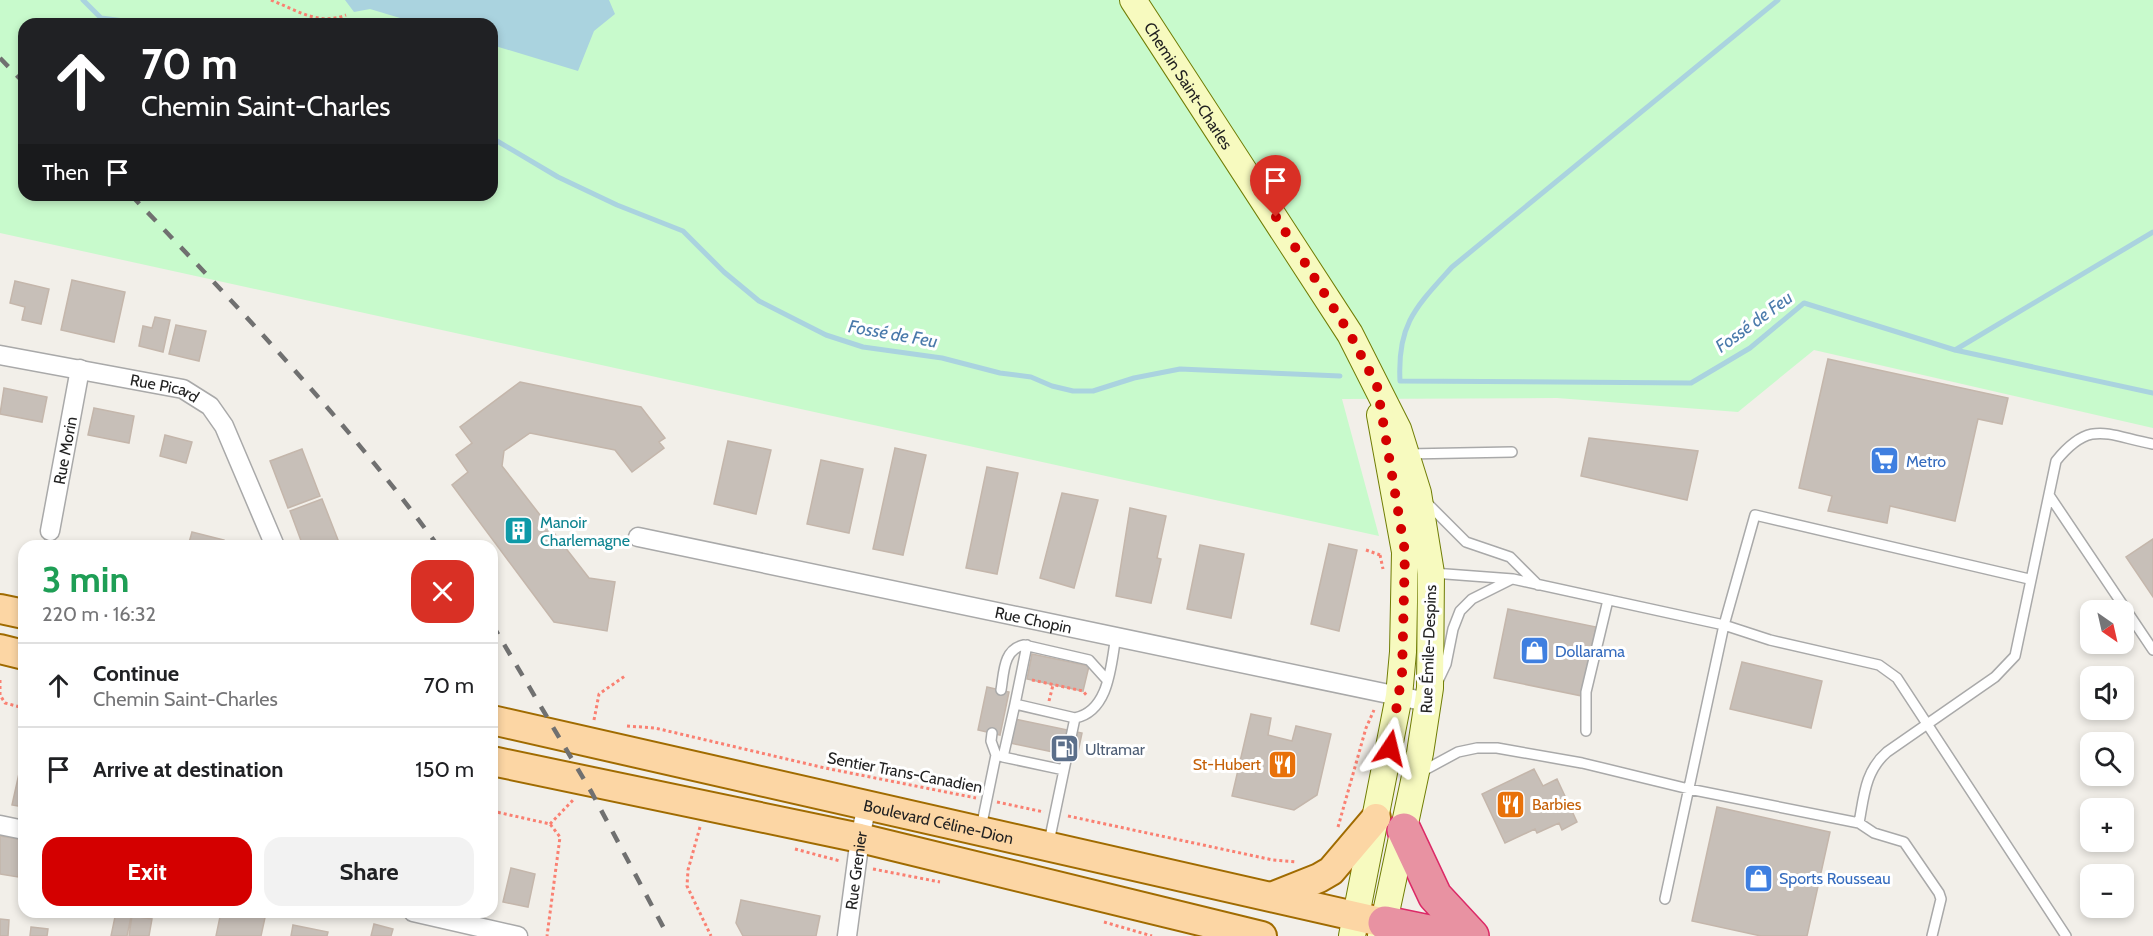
<!DOCTYPE html>
<meta charset="utf-8">
<style>
body{margin:0;font-family:Cabin,sans-serif;background:#f2f2f2;color:#202124;height:100vh;display:flex;flex-direction:column;font-size:22px;white-space:nowrap}
*{box-sizing:border-box;margin:0}
p{font-size:20px;color:#757577}
.icon{flex:none;width:33px;height:33px;fill:none;stroke:currentColor;stroke-width:2;stroke-linecap:round;stroke-linejoin:round}
.map{position:relative;flex:1;overflow:hidden}
.sheet{position:absolute;left:18px;top:540px;width:480px;height:378px;display:flex;flex-direction:column;background:#fff;border-radius:18px;box-shadow:0 3px 9px #0003}
.sheet>*{flex:none}
.banner{position:absolute;left:18px;top:18px;width:480px;height:183px;border-radius:18px;box-shadow:0 3px 9px #0003;background:#202124;color:#fff;overflow:hidden}
.needle{width:39px;rotate:146deg}
.fabs{position:absolute;left:2080px;top:600px;display:grid;gap:12px}
.fabs a{display:grid;place-items:center;width:54px;height:54px;border-radius:12px;background:#fff;box-shadow:0 3px 9px #0003;font-size:30px}
.pin{position:absolute;display:grid;place-items:center;width:51px;height:51px;color:#fff;margin:-62px -26px;border-radius:50% 50% 50% 0;rotate:-45deg;box-shadow:0 0 6px #0007}
.pin .icon{rotate:45deg}
.me{position:absolute;width:66px;margin:-33px;rotate:10deg;stroke-linejoin:round;filter:drop-shadow(0 0 4px #0008)}
.turn{display:flex;align-items:center;gap:21px;height:126px;padding:0 24px;font-size:27px}
.turn .icon{width:78px;height:78px;stroke-width:2.5}
.turn b{display:block;font-size:42px;line-height:51px}
.then{display:flex;align-items:center;height:57px;padding:0 24px;background:#0003;gap:12px;font-size:22px}
.round{display:grid;place-items:center;flex:none;width:63px;height:63px;border-radius:18px;background:#f2f2f2}
.head{display:flex;align-items:center;justify-content:space-between;height:102px;padding:0 24px}
h1{font-size:36px;font-weight:700;line-height:45px;color:#1e9e55}
.primary-button{display:flex;gap:12px;margin-top:auto;padding:12px 24px}
.primary-button a{flex:1;height:69px;border-radius:18px;background:#d40000;color:#fff;font-size:24px;font-weight:700;line-height:69px;text-align:center}
.primary-button a+a{background:#f2f2f2;color:#202124}
ul{padding:0;list-style:none}
li{display:flex;align-items:center;gap:18px;height:84px;padding:0 24px;border-top:2px solid #e0e0e0}
li div{flex:1}
li b{display:block;font-size:22px}
li em{font-style:normal}
.map>svg:first-child{display:block}
.park{fill:#c8facc;fill-rule:evenodd}
.water{fill:#aad3df}
.lines{fill:none;stroke-linecap:round;stroke-linejoin:round}
.stream{stroke:#aad3df;stroke-width:5}
.building{fill:#c7bfb8;stroke:#c4b6ab;stroke-width:1.5}
.service-casing{stroke:#a9a9a9;stroke-width:12}
.minor-casing{stroke:#a9a9a9;stroke-width:21}
.secondary-casing{stroke:#707d05;stroke-width:28}
.primary-casing{stroke:#a06b00;stroke-width:32}
.motorway-casing{stroke:#dc2a67;stroke-width:36}
.path{stroke:#fa8072;stroke-width:3;stroke-dasharray:3 3;stroke-linecap:butt}
.service{stroke:#fff;stroke-width:9}
.minor{stroke:#fff;stroke-width:18}
.secondary{stroke:#f7fabf;stroke-width:26}
.primary{stroke:#fcd6a4;stroke-width:28}
.motorway{stroke:#e892a2;stroke-width:33}
.rail{stroke:#707070;stroke-width:4.5;stroke-dasharray:12 12;stroke-linecap:butt}
.route{stroke:#d40000;stroke-width:10;stroke-dasharray:0 18}
.labels{text-anchor:middle;stroke-width:6;stroke-linejoin:round;paint-order:stroke}
.street-label{font-size:16px;fill:#222;stroke:#fff}
.shop-label{font-size:16px;fill:#366cbe;stroke:#fff;text-anchor:start}
.culture-label{font-size:16px;fill:#0d838f;stroke:#fff;text-anchor:start}
.service-label{font-size:16px;fill:#4e5e75;stroke:#fff;text-anchor:start}
.food-label{font-size:16px;fill:#c56008;stroke:#fff;text-anchor:end}
.water-label{font-size:18px;font-style:italic;fill:#4a7aab;stroke:#fff}
</style>
<div class="map">
<svg width="2153" height="936" viewBox="0 0 2153 936">
<rect width="100%" height="100%" fill="#f2efe9"/>
<path class="park" d="M 0,0 L 2153,0 L 2153,428 L 1814,350 L 1738,412 L 1557,398 L 1342,399 L 1379,536 L 0,233 ZM 24,24 L 492,24 L 492,195 L 24,195 Z"/>
<path class="water" d="M 345,0 L 609,0 L 615,14 L 594,31 L 578,71 L 492,45 L 492,24 L 420,24 L 370,9 L 354,12 Z"/>
<g class="lines">
<path class="stream" d="M 83,0 L 101,18 L 147,24
M 1778,0 L 1452,267 C 1416,307 1397,324 1400,381 L 1691,383 L 1750,348 L 1804,303 L 1955,350 L 2153,393
M 492,138 L 558,177 L 617,205 L 683,231 L 724,272 L 759,301 L 826,335 L 863,347 L 942,358 L 1000,373 L 1031,377 L 1052,386 L 1073,391 L 1093,391 L 1134,378 L 1180,369 L 1340,376
M 1955,350 L 2153,232"/>
</g>
<path class="building" d="M 72,280 L 125,292 L 114,342 L 61,330 Z
M 15,281 L 49,289 L 41,324 L 22,320 L 25,307 L 10,303 Z
M 155,317 L 170,320 L 163,352 L 139,346 L 143,326 L 152,328 Z
M 176,325 L 206,331 L 199,361 L 169,354 Z
M 1828,359 L 2008,398 L 2002,424 L 1978,419 L 1955,521 L 1890,506 L 1887,523 L 1828,511 L 1832,496 L 1799,488 Z
M 520,382 L 641,407 L 665,438 L 659,442 L 664,448 L 632,472 L 615,450 L 530,433 L 504,451 L 502,466 L 589,578 L 615,582 L 607,631 L 554,622 L 452,485 L 468,472 L 456,455 L 472,443 L 460,427 Z
M 4,388 L 47,397 L 42,422 L 0,414 Z
M 94,408 L 134,416 L 129,443 L 88,435 Z
M 165,435 L 192,442 L 186,463 L 160,456 Z
M 1589,438 L 1698,451 L 1687,500 L 1581,476 Z
M 728,441 L 771,450 L 756,514 L 714,504 Z
M 895,448 L 926,455 L 903,555 L 873,549 Z
M 302,449 L 320,496 L 288,508 L 270,461 Z
M 821,460 L 863,469 L 849,533 L 807,524 Z
M 987,467 L 1018,473 L 997,574 L 966,568 Z
M 1062,493 L 1098,500 L 1074,588 L 1040,578 Z
M 322,499 L 340,545 L 303,546 L 290,511 Z
M 1130,508 L 1166,516 L 1157,558 L 1161,559 L 1151,603 L 1116,596 Z
M 192,532 L 224,540 L 223,546 L 188,546 Z
M 2153,539 L 2153,597 L 2126,557 Z
M 1329,544 L 1357,550 L 1339,631 L 1311,624 Z
M 1200,545 L 1244,554 L 1231,618 L 1187,609 Z
M 1508,609 L 1596,627 L 1582,696 L 1494,678 Z
M 1032,654 L 1089,666 L 1083,691 L 1027,679 Z
M 1742,662 L 1822,681 L 1811,728 L 1730,709 Z
M 987,687 L 1009,692 L 1000,735 L 978,730 Z
M 1251,714 L 1271,718 L 1268,735 L 1292,741 L 1296,726 L 1331,734 L 1317,795 L 1294,810 L 1232,796 Z
M 1015,719 L 1082,733 L 1077,757 L 1010,743 Z
M 24,751 L 24,807 L 12,805 Z
M 1534,769 L 1543,786 L 1557,779 L 1577,822 L 1562,830 L 1559,823 L 1537,833 L 1535,829 L 1505,843 L 1482,794 Z
M 1717,807 L 1830,832 L 1807,936 L 1761,936 L 1692,921 Z
M 0,836 L 24,840 L 18,877 L 0,874 Z
M 511,868 L 535,874 L 528,907 L 503,902 Z
M 741,900 L 820,916 L 816,936 L 743,936 L 736,923 Z
M 116,912 L 132,912 L 127,936 L 111,936 Z
M 221,912 L 266,913 L 261,936 L 216,936 Z
M 132,916 L 152,919 L 149,936 L 129,936 Z
M 0,919 L 9,920 L 8,936 L 0,936 Z
M 374,924 L 393,929 L 391,936 L 371,936 Z
M 293,925 L 328,932 L 327,936 L 291,936 Z
M 31,927 L 48,929 L 47,936 L 30,936 Z"/>
<g class="lines">
<defs>
<path id="service" d="M 1407,454 L 1512,452
M 2049,495 L 2153,650
M 1427,503 L 1466,542 L 1510,557 L 1538,585
M 1433,573 L 1513,579 L 1724,625 L 1770,640 L 1879,665 L 1897,678 L 2066,936
M 1438,681 L 1446,664 L 1453,629 L 1460,611 L 1472,599 L 1512,579
M 1001,690 C 1004,673 1003,649 1024,645 L 1089,660 L 1107,680
M 1015,704 L 1027,645
M 1586,731 L 1586,692 L 1608,600
M 992,733 L 991,741 L 996,755
M 1003,757 L 1015,704 L 1075,718 C 1110,711 1111,663 1116,636
M 1064,770 L 1075,718
M 1421,772 L 1458,752 L 1477,748 L 1497,748 L 1582,763 L 1689,789 L 1859,823
M 981,828 L 996,755 L 1003,757 L 1064,770 L 1049,842
M 1665,899 L 1724,625 L 1755,515 L 2029,579
M 1932,936 L 1941,899 L 1939,893 L 1904,842 L 1874,833 L 1859,823 C 1864,796 1865,771 1887,752 L 1995,677 L 2015,656 L 2056,461 C 2090,419 2106,435 2153,444"/>
<g id="minor">
<path id="s1" d="M 0,355 L 183,389 L 210,406 L 224,426 L 275,546"/>
<path id="s2" d="M 50,531 L 80,369"/>
<path id="s3" d="M 638,537 L 1427,702"/>
<path d="M 0,825 L 24,830"/>
<path d="M 413,912 L 518,936"/>
<path id="s4" d="M 847,936 L 860,838 L 867,805"/>
</g>
<g id="secondary">
<path id="s5" d="M 1133,0 L 1350,334 L 1398,429 L 1418,493 L 1431,573 L 1430,688 L 1420,753 L 1381,936"/>
<path d="M 1352,936 L 1399,696 L 1403,652 L 1405,552 L 1380,415"/>
</g>
<g id="primary">
<path d="M 0,609 L 24,614"/>
<path d="M 0,649 L 24,655"/>
<path id="s6" d="M 492,720 L 1385,923"/>
<path d="M 492,761 L 860,838 L 1262,936"/>
<path d="M 1274,896 L 1319,878 L 1331,871 L 1376,818"/>
</g>
<path id="motorway" d="M 1404,830 L 1435,896 L 1472,936
M 1385,923 L 1448,936"/>
</defs>
<use href="#service" class="service-casing"/>
<use href="#minor" class="minor-casing"/>
<use href="#secondary" class="secondary-casing"/>
<use href="#primary" class="primary-casing"/>
<use href="#motorway" class="motorway-casing"/>
<path class="path" d="M 271,0 C 296,10 319,26 346,15
M 1366,550 L 1380,555
M 1380,555 L 1383,569
M 0,680 L 0,695 L 5,703 L 24,708
M 1032,680 L 1083,691 L 1088,697
M 1049,701 L 1053,685
M 594,720 L 599,694 L 625,676
M 627,726 L 655,728 L 825,768 L 976,798
M 997,802 L 1044,812
M 492,811 L 550,824 L 560,837 L 547,936
M 1068,816 L 1273,860 L 1296,862
M 550,824 L 574,799
M 700,827 L 688,870 L 687,886 L 711,936
M 1338,827 L 1366,728 L 1374,710
M 795,849 L 840,861
M 873,869 L 940,882
M 1104,922 L 1152,936"/>
<use href="#service" class="service"/>
<use href="#minor" class="minor"/>
<use href="#secondary" class="secondary"/>
<use href="#primary" class="primary"/>
<use href="#motorway" class="motorway"/>
<path class="rail" d="M 0,58 L 24,83
M 131,195 C 239,308 346,420 438,546
M 492,624 L 592,793 L 668,936"/>
</g>
<g class="lines">
<path class="route" d="M 1276,217 L 1350,334 L 1377,386 L 1405,552 L 1402,674 L 1390,748"/>
</g>
<defs>
<symbol id="supermarket-square" viewBox="-11 -11 22 22"><rect x="-9" y="-9" width="18" height="18" rx="4" fill="#3f7fe0" stroke="#fff"/><path d="M-6-5.5h2.5l.6 2H6L4.5 2H-2.5L-4.4-4H-6ZM-1.5 3.2a1.3 1.3 0 1 0 .1 0ZM3 3.2a1.3 1.3 0 1 0 .1 0Z" fill="#fff"/></symbol>
<symbol id="building-square" viewBox="-11 -11 22 22"><rect x="-9" y="-9" width="18" height="18" rx="4" fill="#0f9aa8" stroke="#fff"/><path d="M-4-6H4V6H1V3H-1V6H-4ZM-2.5-4.3h1.7v1.8h-1.7ZM.8-4.3h1.7v1.8H.8ZM-2.5-1h1.7V.8h-1.7ZM.8-1h1.7V.8H.8Z" fill="#fff"/></symbol>
<symbol id="shop-square" viewBox="-11 -11 22 22"><rect x="-9" y="-9" width="18" height="18" rx="4" fill="#3f7fe0" stroke="#fff"/><path d="M-5-2.5h2.3a2.7 3.5 0 0 1 5.4 0H5L5.5 6h-11ZM-1.5-2.5h3a1.5 2.3 0 0 0-3 0Z" fill="#fff"/></symbol>
<symbol id="fuel-square" viewBox="-11 -11 22 22"><rect x="-9" y="-9" width="18" height="18" rx="4" fill="#5c6f8a" stroke="#fff"/><path d="M-5.5-6h7V0h2V4h1.3V-2.5L3-4.5l.8-.8L6-3V5H2.5V1h-1V6h-7ZM-4.2-4.7v3.2H.2V-4.7Z" fill="#fff"/></symbol>
<symbol id="restaurant-square" viewBox="-11 -11 22 22"><rect x="-9" y="-9" width="18" height="18" rx="4" fill="#e8710a" stroke="#fff"/><path d="M-5-6h1v4h1v-4h1v4h1v-4h1v5L-1.5 .5V6h-2V.5L-5-1ZM5-6V6H3V1.5H1.5Q1.5-4 5-6Z" fill="#fff"/></symbol>
</defs>
<g fill-rule="evenodd">
<use href="#supermarket-square" x="1868" y="444" width="33" height="33"/>
<use href="#building-square" x="502" y="514" width="33" height="33"/>
<use href="#shop-square" x="1518" y="634" width="33" height="33"/>
<use href="#fuel-square" x="1048" y="732" width="33" height="33"/>
<use href="#restaurant-square" x="1266" y="748" width="33" height="33"/>
<use href="#restaurant-square" x="1494" y="788" width="33" height="33"/>
<use href="#shop-square" x="1742" y="862" width="33" height="33"/>
</g>
<g class="labels">
<g class="street-label">
<text dy="6" stroke="none"><textPath href="#s5" startOffset="102">Chemin Saint-Charles</textPath></text>
<text dy="6" stroke="none"><textPath href="#s1" startOffset="168">Rue Picard</textPath></text>
<text dy="6" stroke="none"><textPath href="#s2" startOffset="82">Rue Morin</textPath></text>
<text dy="6" stroke="none"><textPath href="#s3" startOffset="404">Rue Chopin</textPath></text>
<text transform="translate(1428 649) rotate(-88)" y="6">Rue Émile-Despins</text>
<text transform="translate(905 772) rotate(11)" y="6">Sentier Trans-Canadien</text>
<text dy="6" stroke="none"><textPath href="#s6" startOffset="458">Boulevard Céline-Dion</textPath></text>
<text dy="6" stroke="none"><textPath href="#s4" startOffset="66">Rue Grenier</textPath></text>
</g>
<g class="shop-label">
<text x="1906" y="467">Metro</text>
<text x="1555" y="657">Dollarama</text>
<text x="1779" y="884">Sports Rousseau</text>
</g>
<g class="culture-label">
<text x="540" y="528">Manoir<tspan x="540" dy="18">Charlemagne</tspan></text>
</g>
<g class="service-label">
<text x="1085" y="755">Ultramar</text>
</g>
<g class="food-label">
<text x="1261" y="770">St-Hubert</text>
<text x="1532" y="810" text-anchor="start">Barbies</text>
</g>
<g class="water-label">
<text transform="translate(1754 322) rotate(-36)" y="6">Fossé de Feu</text>
<text transform="translate(893 334) rotate(10)" y="6">Fossé de Feu</text>
</g>
</g>
</svg>
<div class="fabs">
<a><svg class="needle" viewBox="-14 -14 28 28"><path d="M0-13l5 13h-10z" fill="#e53935"/><path d="M0 13l5-13h-10z" fill="#757577"/></svg></a>
<a><svg class="icon" aria-label="sound" viewBox="0 0 24 24"><path d="M4 9h4l5-4v14l-5-4H4zM17 9q2 3 0 6"/></svg></a>
<a><svg class="icon" aria-label="search" viewBox="0 0 24 24"><circle cx="10" cy="10" r="6"/><path d="M15 15l6 6"/></svg></a>
<a>+</a>
<a>−</a>
</div>
<div class="pin" style="left:1276px;top:217px;background:#d93025"><svg class="icon" aria-label="arrive" viewBox="0 0 24 24"><path d="M6 21V4h12l-3 4 3 4H6"/></svg></div>
<svg class="me" style="left:1390px;top:748px" viewBox="-20 -20 40 40"><path d="M0-17L14 15 0 8-14 15z" fill="#d40000" stroke="#fff" stroke-width="4"/></svg>
<div class="banner">
<div class="turn"><svg class="icon" aria-label="ahead" viewBox="0 0 24 24"><path d="M12 20V5M6 11l6-6 6 6"/></svg><div><b>70 m</b>Chemin Saint-Charles</div></div>
<div class="then">Then<svg class="icon" aria-label="arrive" viewBox="0 0 24 24"><path d="M6 21V4h12l-3 4 3 4H6"/></svg></div>
</div>
<section class="sheet">
<div class="head"><div><h1>3 min</h1><p>220 m · 16:32</p></div><a class="round" style="background:#d93025;color:#fff"><svg class="icon" aria-label="close" viewBox="0 0 24 24"><path d="M6 6l12 12M18 6L6 18"/></svg></a></div>
<ul>
<li><svg class="icon" aria-label="ahead" viewBox="0 0 24 24"><path d="M12 20V5M6 11l6-6 6 6"/></svg><div><b>Continue</b><p>Chemin Saint-Charles</p></div><em>70 m</em></li>
<li><svg class="icon" aria-label="arrive" viewBox="0 0 24 24"><path d="M6 21V4h12l-3 4 3 4H6"/></svg><div><b>Arrive at destination</b></div><em>150 m</em></li>
</ul>
<div class="primary-button"><a>Exit</a><a>Share</a></div>
</section>
</div>
